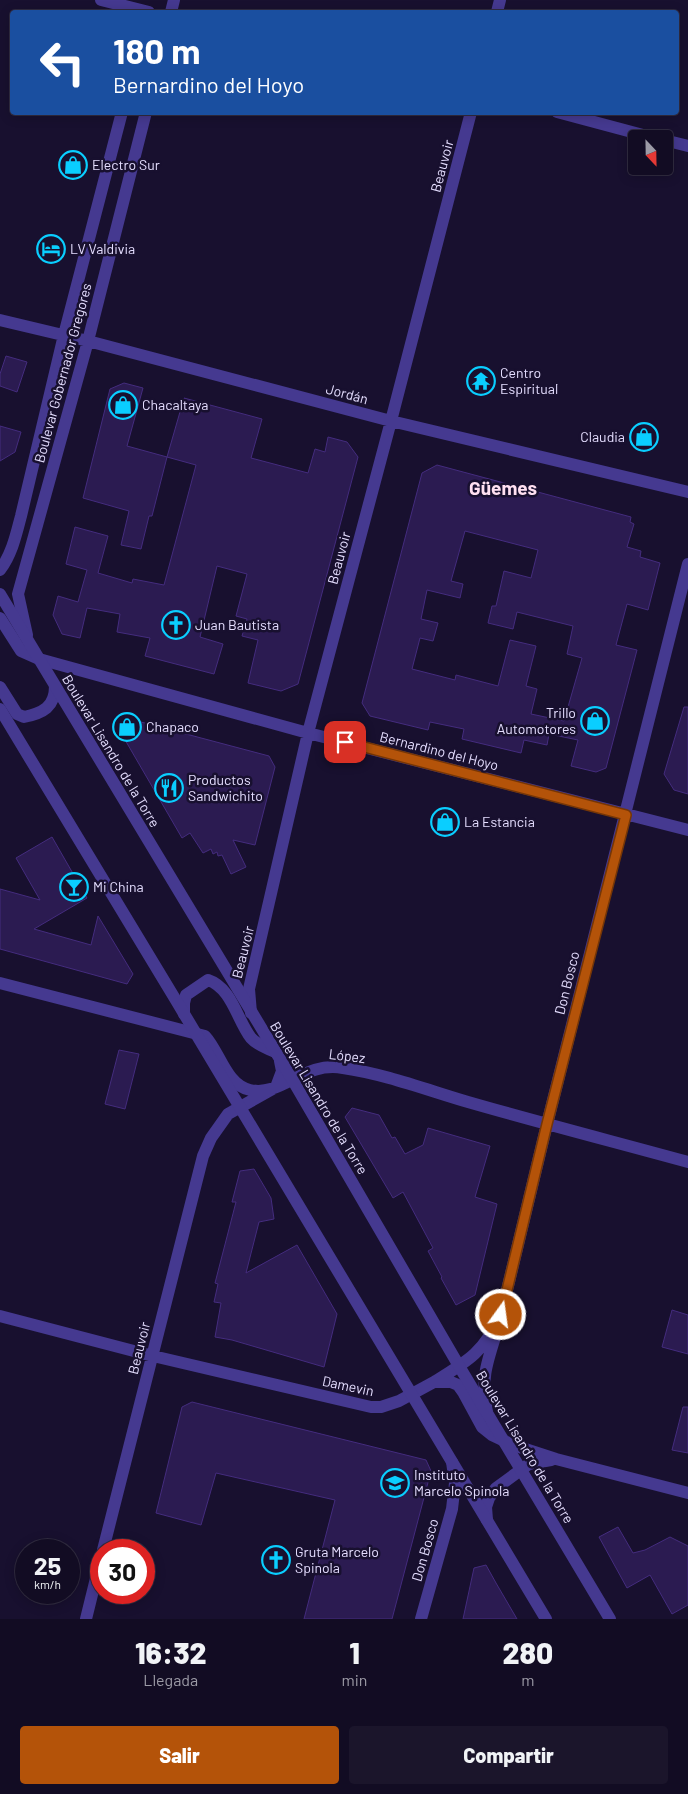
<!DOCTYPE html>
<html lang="es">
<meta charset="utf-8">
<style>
body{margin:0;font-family:Barlow,sans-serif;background:#1b152b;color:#f1f3f6;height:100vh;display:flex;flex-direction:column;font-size:19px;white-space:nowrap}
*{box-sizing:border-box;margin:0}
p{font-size:16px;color:#9c9ba6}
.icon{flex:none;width:28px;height:28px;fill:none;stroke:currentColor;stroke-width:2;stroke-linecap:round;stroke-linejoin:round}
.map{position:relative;height:1619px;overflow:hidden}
.sheet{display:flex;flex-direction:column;background:#120c23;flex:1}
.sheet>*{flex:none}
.hud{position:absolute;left:10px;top:10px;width:669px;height:105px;border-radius:5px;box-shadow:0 2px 12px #0003,0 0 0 1px #312c41;background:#1a4fa0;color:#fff;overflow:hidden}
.needle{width:32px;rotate:158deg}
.controls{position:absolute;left:628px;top:130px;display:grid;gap:10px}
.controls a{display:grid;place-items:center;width:45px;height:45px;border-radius:5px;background:#120c23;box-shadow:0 2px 12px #0003,0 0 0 1px #312c41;font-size:25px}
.speed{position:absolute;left:15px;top:1539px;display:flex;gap:10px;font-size:25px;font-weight:700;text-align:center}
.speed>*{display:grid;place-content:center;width:65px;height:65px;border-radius:50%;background:#120c23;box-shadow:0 2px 12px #0003,0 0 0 1px #312c41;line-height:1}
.speed small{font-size:12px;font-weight:400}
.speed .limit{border:8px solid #d22;background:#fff;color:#111}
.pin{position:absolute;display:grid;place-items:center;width:42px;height:42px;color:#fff;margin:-21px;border-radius:10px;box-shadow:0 2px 8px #0006}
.me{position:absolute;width:55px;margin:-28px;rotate:14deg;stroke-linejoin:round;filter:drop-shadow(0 0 4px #0008)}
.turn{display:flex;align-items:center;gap:18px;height:105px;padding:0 20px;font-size:22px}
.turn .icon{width:65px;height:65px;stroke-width:2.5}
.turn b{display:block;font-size:35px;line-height:42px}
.eta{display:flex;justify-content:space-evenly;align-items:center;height:85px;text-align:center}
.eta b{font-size:30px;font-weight:800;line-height:35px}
.primary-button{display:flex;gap:10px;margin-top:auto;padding:10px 20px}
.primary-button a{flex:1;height:58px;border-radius:5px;background:#b45309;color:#fff;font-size:20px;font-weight:800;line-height:58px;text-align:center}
.primary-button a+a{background:#1b152b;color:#f1f3f6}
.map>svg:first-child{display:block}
.building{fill:#2b1b51;stroke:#442c7e;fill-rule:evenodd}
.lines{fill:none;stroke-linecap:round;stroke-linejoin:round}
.minor{stroke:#453990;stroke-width:12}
.tertiary{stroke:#453990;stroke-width:12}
.route-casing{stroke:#753606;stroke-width:12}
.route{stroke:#b45309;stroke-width:9}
.labels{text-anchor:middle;stroke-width:5;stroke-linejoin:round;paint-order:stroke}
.poi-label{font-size:14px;fill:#e5deff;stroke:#18102f;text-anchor:start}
.street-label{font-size:14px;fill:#e5deff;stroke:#18102f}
.district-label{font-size:19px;font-weight:bold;fill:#ffe0f1;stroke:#18102f}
</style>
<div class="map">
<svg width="688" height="1619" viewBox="0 0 688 1619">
<rect width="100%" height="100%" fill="#18102f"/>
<path class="building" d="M 6,356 L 27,362 L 17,392 L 0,386 L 0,374 Z
M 124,383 L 143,388 L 127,446 L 167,457 L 152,516 L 149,516 L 141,549 L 121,545 L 129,511 L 83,498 L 110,389 Z
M 184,398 L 262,419 L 251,458 L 308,473 L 315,449 L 325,452 L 328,437 L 347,442 L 358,457 L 298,684 L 281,691 L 248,683 L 258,640 L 242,636 L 247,619 L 236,616 L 247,574 L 217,566 L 200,637 L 223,644 L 214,674 L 145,656 L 150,638 L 117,632 L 120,614 L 87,608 L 80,638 L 62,634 L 53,615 L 58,596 L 78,602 L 87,570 L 66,564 L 75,527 L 108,536 L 98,573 L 132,583 L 133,579 L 164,585 L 196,465 L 167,457 Z
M 0,426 L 21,432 L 15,452 L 0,461 Z
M 437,465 L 631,517 L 630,522 L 634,524 L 627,547 L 641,551 L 640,557 L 660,563 L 648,610 L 627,604 L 616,645 L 637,650 L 606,768 L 596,772 L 571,766 L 578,740 L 549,734 L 547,745 L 524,740 L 521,753 L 462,739 L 464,729 L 430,722 L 428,730 L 370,716 L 362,703 L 422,473 ZM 465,531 L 538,550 L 531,578 L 504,571 L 496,606 L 492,606 L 488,623 L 513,629 L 517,612 L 573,626 L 567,654 L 582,658 L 564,721 L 531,714 L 537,689 L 526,686 L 536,646 L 510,640 L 498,686 L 456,675 L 455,680 L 412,669 L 420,638 L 433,641 L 438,623 L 421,619 L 427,590 L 460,598 L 463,584 L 451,581 Z
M 684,707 L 688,707 L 688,794 L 674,790 L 664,774 Z
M 122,717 L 269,756 L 275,767 L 255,845 L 233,840 L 246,867 L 231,874 L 222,855 L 218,856 L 217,852 L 213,854 L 211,849 L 203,853 L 190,833 L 182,838 L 117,726 Z
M 52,837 L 87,898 L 34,929 L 91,945 L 98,916 L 133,974 L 127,984 L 0,949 L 0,889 L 40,900 L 16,858 Z
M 119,1050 L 139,1054 L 125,1109 L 105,1104 Z
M 352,1108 L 379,1115 L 392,1138 L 395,1137 L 405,1154 L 423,1145 L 428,1128 L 490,1146 L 475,1197 L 497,1204 L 475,1295 L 456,1305 L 441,1278 L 442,1277 L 428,1251 L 433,1248 L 403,1192 L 393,1198 L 345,1117 Z
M 254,1169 L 271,1198 L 274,1219 L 259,1222 L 246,1273 L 297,1245 L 337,1314 L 324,1367 L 232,1340 L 215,1337 L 221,1303 L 214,1302 L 218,1284 L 215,1283 L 236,1202 L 232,1202 L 240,1171 Z
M 672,1310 L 688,1315 L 688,1354 L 662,1347 Z
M 192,1402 L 426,1460 L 431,1471 L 392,1619 L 304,1619 L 335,1500 L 216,1473 L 201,1525 L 156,1513 L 182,1407 Z
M 683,1407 L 688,1407 L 688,1453 L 672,1450 Z
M 618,1527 L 633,1553 L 645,1550 L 670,1537 L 688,1546 L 688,1605 L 672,1614 L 650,1575 L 627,1588 L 599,1537 Z
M 486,1565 L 496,1583 L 517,1619 L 463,1619 L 474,1568 Z"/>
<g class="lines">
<path class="minor" d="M 101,0 L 149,12
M 171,12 L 174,0
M 497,12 L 500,0
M 557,112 L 658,139
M 664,140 L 688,146
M 0,320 L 88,341 L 391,421 L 688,492
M 0,570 C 12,554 16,535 21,516 L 64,335 L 122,112
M 0,618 L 21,651 L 39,659 L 308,733 L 688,830
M 27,635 L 18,594 L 88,341 L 146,112
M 0,687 L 17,714 L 24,717 C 43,713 55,707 55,686
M 0,983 L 205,1036 C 220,1052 226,1085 250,1090 C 282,1097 303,1061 343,1068 C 385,1074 427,1090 468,1102 C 541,1123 615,1142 688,1162
M 251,1013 L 249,989 L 308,733 L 391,421 L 471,112
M 184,1014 L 184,1003 L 186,995 L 208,980 C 232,988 237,1020 251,1038 C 257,1045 267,1048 275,1052
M 0,1316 L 153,1356 L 371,1407 L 381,1407 L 399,1401 L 434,1382 L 451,1382 L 458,1385 L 463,1392 L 482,1427 L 492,1435 L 513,1445 L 556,1459 L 688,1493
M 434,1382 C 468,1361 484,1352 501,1315 L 547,1124 L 688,564
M 487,1412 C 481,1379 486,1365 496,1334
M 487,1520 L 486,1507 L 489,1498 L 496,1488 L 529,1464 L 551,1460
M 103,1550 L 203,1156 L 211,1138 L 228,1114 L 276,1087 L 282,1071 L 280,1061
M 86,1619 L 101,1558
M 421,1619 L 452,1509 L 455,1483 L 452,1462"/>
<path class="tertiary" d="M 0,594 L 292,1079 L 459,1366 L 610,1619
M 0,709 L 177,1002 L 546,1619"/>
</g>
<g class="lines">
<defs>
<path id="route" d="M 345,742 L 626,815 L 547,1124 L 501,1315"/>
</defs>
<use href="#route" class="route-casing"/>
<use href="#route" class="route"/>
</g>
<defs>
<symbol id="shop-ring" viewBox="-11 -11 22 22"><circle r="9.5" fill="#18102f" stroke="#0aceff" stroke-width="1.5"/><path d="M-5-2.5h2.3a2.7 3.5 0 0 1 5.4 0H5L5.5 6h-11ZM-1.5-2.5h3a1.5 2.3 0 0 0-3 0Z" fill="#0aceff"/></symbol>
<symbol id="hotel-ring" viewBox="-11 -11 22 22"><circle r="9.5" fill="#18102f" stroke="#0aceff" stroke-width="1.5"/><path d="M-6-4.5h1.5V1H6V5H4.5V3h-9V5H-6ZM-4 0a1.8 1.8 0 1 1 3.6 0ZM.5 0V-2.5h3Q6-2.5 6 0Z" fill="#0aceff"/></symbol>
<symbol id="temple-ring" viewBox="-11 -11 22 22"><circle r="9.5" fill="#18102f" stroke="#0aceff" stroke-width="1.5"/><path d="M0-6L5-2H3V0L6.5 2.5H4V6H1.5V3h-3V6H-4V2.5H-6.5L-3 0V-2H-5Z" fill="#0aceff"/></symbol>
<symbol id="church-ring" viewBox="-11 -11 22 22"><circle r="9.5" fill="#18102f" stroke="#0aceff" stroke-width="1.5"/><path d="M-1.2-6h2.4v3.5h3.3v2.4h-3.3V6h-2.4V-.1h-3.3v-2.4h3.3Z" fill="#0aceff"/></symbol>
<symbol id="restaurant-ring" viewBox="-11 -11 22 22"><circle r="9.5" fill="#18102f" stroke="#0aceff" stroke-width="1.5"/><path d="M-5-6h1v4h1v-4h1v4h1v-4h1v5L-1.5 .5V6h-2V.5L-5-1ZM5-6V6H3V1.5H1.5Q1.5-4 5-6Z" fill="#0aceff"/></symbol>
<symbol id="bar-ring" viewBox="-11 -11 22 22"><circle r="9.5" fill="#18102f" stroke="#0aceff" stroke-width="1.5"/><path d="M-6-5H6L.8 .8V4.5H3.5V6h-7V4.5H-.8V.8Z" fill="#0aceff"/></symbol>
<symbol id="school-ring" viewBox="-11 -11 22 22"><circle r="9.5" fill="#18102f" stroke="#0aceff" stroke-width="1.5"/><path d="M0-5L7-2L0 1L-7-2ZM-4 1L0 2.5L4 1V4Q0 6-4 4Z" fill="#0aceff"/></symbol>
</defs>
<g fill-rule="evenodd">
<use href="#shop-ring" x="57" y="149" width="32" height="32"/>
<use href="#hotel-ring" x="35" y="233" width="32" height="32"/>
<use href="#temple-ring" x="465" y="365" width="32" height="32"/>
<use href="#shop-ring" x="107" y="389" width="32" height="32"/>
<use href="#shop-ring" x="628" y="421" width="32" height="32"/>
<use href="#church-ring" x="160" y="609" width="32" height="32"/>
<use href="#shop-ring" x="579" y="705" width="32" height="32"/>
<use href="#shop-ring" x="111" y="711" width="32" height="32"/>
<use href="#restaurant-ring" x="153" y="772" width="32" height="32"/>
<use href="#shop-ring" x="429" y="806" width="32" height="32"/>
<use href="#bar-ring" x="58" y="871" width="32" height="32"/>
<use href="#school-ring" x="379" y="1467" width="32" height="32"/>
<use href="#church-ring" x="260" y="1544" width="32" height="32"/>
</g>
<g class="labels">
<g class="poi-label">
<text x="92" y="170">Electro Sur</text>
<text x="70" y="254">LV Valdivia</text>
<text x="500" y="378">Centro<tspan x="500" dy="16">Espiritual</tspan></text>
<text x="142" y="410">Chacaltaya</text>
<text x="625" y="442" text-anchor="end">Claudia</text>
<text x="195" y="630">Juan Bautista</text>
<text x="576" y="718" text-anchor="end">Trillo<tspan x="576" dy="16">Automotores</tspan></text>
<text x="146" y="732">Chapaco</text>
<text x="188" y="785">Productos<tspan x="188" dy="16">Sandwichito</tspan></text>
<text x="464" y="827">La Estancia</text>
<text x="93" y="892">Mi China</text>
<text x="414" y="1480">Instituto<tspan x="414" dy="16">Marcelo Spinola</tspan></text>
<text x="295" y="1557">Gruta Marcelo<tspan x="295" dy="16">Spinola</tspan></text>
</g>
<g class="street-label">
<text transform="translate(442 166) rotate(-75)" y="5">Beauvoir</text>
<text transform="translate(63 373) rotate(-75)" y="5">Boulevar Gobernador Gregores</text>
<text transform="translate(347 394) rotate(15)" y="5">Jordán</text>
<text transform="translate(339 558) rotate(-75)" y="5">Beauvoir</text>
<text transform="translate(111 751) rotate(59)" y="5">Boulevar Lisandro de la Torre</text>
<text transform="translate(439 751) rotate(14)" y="5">Bernardino del Hoyo</text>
<text transform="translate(243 952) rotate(-76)" y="5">Beauvoir</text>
<text transform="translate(567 983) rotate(-76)" y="5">Don Bosco</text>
<text transform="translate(347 1056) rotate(7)" y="5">López</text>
<text transform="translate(319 1098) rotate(59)" y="5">Boulevar Lisandro de la Torre</text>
<text transform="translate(139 1348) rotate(-76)" y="5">Beauvoir</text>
<text transform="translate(348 1386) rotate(12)" y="5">Damevin</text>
<text transform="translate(525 1447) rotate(59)" y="5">Boulevar Lisandro de la Torre</text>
<text transform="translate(425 1550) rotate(-74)" y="5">Don Bosco</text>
</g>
<g class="district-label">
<text x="503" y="495">Güemes</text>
</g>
</g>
</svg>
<div class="controls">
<a><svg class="needle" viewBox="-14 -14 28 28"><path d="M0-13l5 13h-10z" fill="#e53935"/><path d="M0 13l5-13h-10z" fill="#9c9ba6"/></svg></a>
</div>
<div class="speed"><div>25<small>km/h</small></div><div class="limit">30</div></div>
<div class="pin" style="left:345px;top:742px;background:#d93025"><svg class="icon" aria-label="arrive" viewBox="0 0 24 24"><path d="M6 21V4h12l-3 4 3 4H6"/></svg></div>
<svg class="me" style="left:501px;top:1315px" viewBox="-20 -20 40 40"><circle r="17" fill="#b45309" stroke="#fff" stroke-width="3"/><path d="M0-11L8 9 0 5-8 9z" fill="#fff"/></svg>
<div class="hud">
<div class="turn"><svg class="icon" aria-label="left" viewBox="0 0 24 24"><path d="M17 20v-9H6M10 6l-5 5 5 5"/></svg><div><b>180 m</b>Bernardino del Hoyo</div></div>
</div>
</div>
<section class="sheet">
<div class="eta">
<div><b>16:32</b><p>Llegada</p></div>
<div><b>1</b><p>min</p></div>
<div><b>280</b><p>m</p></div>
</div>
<div class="primary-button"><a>Salir</a><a>Compartir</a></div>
</section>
